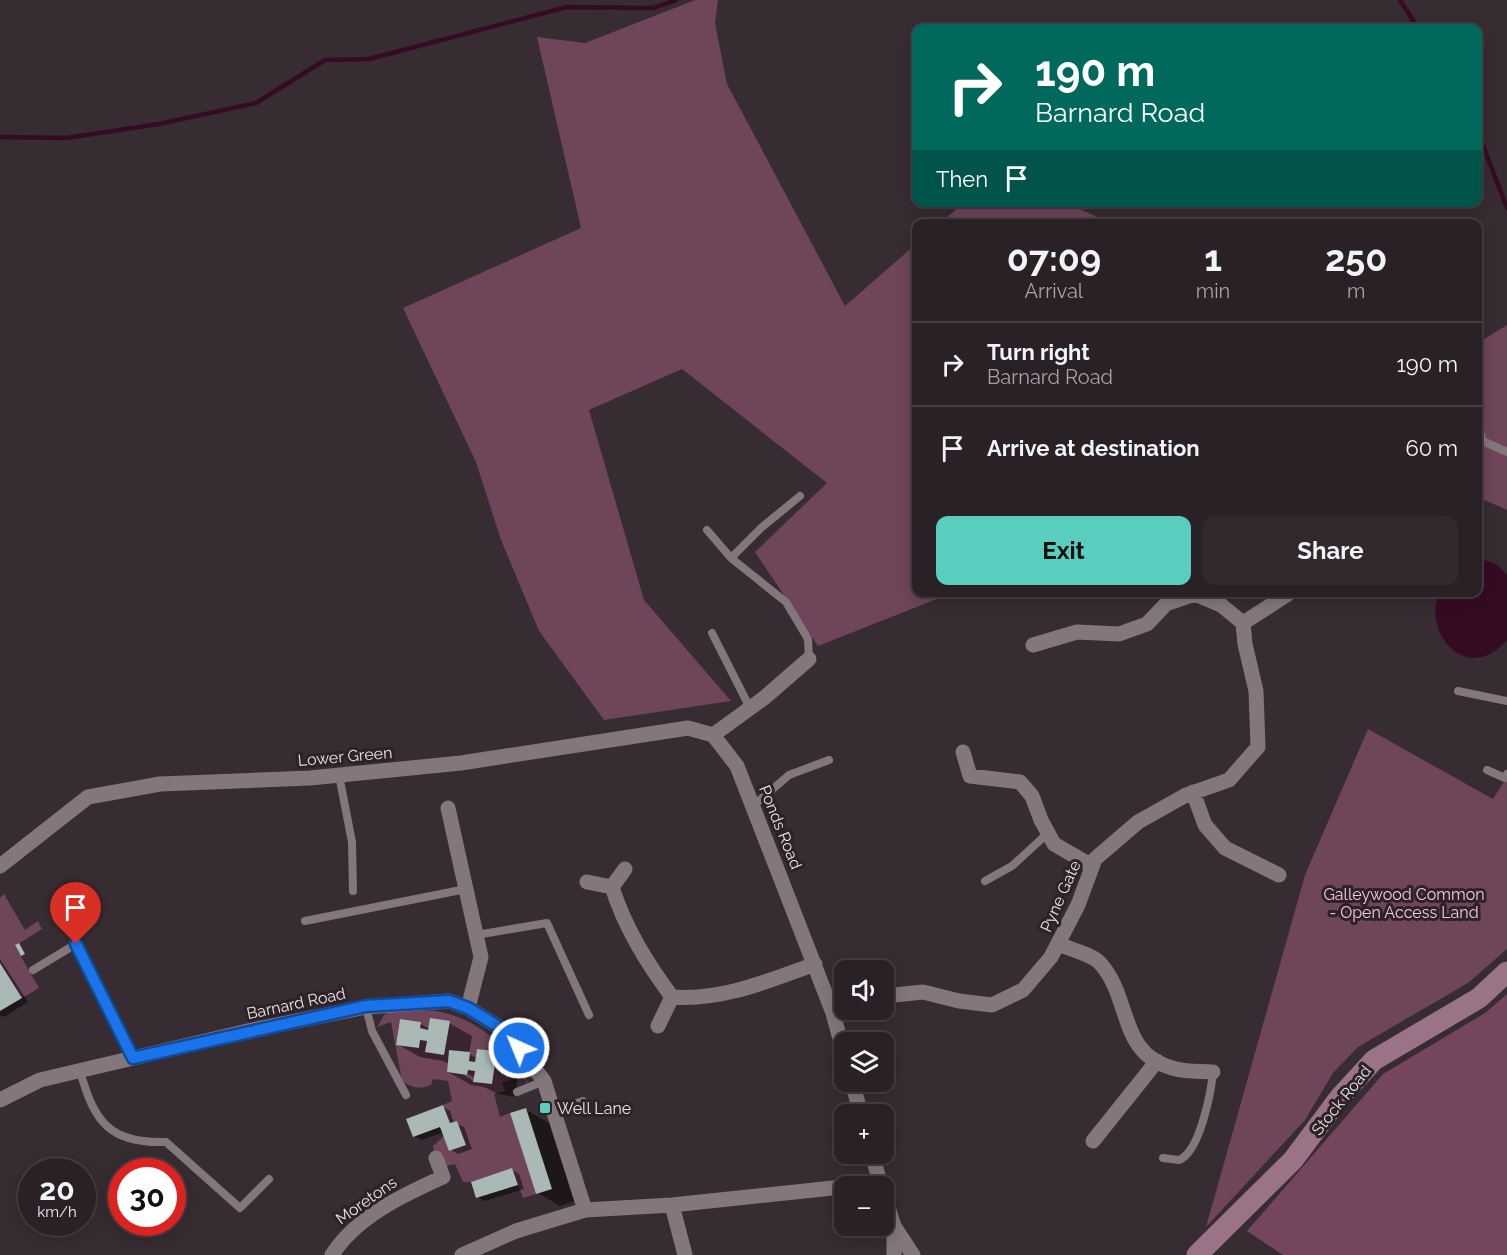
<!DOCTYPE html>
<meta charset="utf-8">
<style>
body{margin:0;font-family:Raleway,sans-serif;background:#31292d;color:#f1f3f6;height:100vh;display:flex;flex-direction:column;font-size:22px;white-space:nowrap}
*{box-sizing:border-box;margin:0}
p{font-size:20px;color:#a5a3a7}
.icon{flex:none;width:33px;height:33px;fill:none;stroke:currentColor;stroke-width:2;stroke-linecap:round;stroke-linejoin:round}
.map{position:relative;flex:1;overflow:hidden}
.drawer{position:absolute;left:912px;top:219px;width:570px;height:378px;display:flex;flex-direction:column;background:#292125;border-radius:12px;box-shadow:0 3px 15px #0003,0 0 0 2px #453e42}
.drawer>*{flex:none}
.guide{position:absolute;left:912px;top:24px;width:570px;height:183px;border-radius:12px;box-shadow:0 3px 15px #0003,0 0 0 2px #453e42;background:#00695c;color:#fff;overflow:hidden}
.tools{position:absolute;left:834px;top:960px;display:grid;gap:12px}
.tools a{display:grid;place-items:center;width:60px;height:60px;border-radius:12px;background:#292125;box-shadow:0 3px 15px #0003,0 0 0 2px #453e42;font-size:30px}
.speed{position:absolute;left:18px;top:1158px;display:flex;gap:12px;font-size:30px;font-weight:700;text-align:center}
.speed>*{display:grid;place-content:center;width:78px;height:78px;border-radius:50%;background:#292125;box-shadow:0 3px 15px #0003,0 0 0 2px #453e42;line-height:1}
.speed small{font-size:15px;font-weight:400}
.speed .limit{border:9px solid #d22;background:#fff;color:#111}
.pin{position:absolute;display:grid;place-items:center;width:51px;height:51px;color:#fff;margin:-62px -26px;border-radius:50% 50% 50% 0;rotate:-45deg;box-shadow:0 0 6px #0007}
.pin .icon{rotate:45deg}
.me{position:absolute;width:66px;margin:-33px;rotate:316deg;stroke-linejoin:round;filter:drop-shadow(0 0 4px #0008)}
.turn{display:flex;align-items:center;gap:21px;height:126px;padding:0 24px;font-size:27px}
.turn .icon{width:78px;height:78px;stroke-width:2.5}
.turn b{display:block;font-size:42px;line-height:51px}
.then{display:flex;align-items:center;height:57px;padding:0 24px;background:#0003;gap:12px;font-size:22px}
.eta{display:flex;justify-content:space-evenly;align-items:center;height:102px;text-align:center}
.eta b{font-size:36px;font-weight:700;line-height:42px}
.action{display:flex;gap:12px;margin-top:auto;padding:12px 24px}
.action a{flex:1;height:69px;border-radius:12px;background:#59cebf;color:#111;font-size:24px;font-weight:700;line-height:69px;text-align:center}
.action a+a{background:#31292d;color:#f1f3f6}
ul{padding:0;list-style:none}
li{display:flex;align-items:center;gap:18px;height:84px;padding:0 24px;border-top:2px solid #453e42}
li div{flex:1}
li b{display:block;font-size:22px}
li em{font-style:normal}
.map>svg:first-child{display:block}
.green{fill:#6e4559;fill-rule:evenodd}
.forest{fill:#75455d}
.water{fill:#350b23}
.shadow{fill:#0007;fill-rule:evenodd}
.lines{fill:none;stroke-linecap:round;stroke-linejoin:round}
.stream{stroke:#350b23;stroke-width:4.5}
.building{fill:#aab9b6}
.service{stroke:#83777c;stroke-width:8}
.minor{stroke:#83777c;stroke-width:15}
.secondary{stroke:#9a7486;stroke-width:21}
.route-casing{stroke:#114b97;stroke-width:15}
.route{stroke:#1a73e8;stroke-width:10}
.poi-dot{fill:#59cebf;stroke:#2c2227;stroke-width:2}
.labels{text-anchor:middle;stroke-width:6;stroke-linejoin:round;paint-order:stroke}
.street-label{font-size:16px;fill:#eae3e6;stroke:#2c2227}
.park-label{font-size:16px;fill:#f7c6dd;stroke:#2c2227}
.poi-label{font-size:16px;fill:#eae3e6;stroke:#2c2227;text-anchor:start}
</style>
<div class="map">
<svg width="1507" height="1255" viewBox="0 0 1507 1255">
<rect width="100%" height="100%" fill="#372c31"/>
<path class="green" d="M 695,0 L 718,0 L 715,23 L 727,84 L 845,306 L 916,244 L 916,592 L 952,593 L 818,646 L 755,552 L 827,483 L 682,369 L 589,410 L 644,600 L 731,701 L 604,720 L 539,631 L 501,540 L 476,462 L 403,308 L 581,228 L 537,37 L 585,43 Z
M 965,202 L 1066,203 L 1111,223 L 940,223 Z
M 1507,325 L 1507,510 L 1478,497 L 1478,343 Z
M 1368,729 L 1493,799 L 1507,777 L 1507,949 L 1468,983 L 1358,1047 L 1333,1073 L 1305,1120 L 1206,1227 L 1305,875 Z
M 4,894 L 25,930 L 38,921 L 42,929 L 15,946 L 39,988 L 22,998 L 0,963 L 0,898 Z
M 390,1011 C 407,1011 424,1009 441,1012 C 480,1020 515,1052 530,1087 L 522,1075 L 502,1083 L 505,1091 L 494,1094 L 500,1117 L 510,1113 L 536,1194 L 523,1198 L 512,1169 L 471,1182 L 463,1182 L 455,1164 L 446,1166 L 434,1153 L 433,1146 L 444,1136 L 450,1151 L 465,1144 L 457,1121 L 450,1123 L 443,1105 L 452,1101 L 448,1081 L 433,1079 L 431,1085 C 420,1090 412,1088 402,1081 L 391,1022 L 377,1027 L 384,1015 ZM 400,1019 L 421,1022 L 420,1028 L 428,1030 L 450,1021 L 444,1055 L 426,1052 L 427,1041 L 420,1040 L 419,1048 L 396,1044 ZM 477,1049 L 497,1051 L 492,1084 L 473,1082 L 475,1071 L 468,1070 L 467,1075 L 447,1072 L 449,1050 L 469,1052 L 469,1061 L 475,1062 Z"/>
<path class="forest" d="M 1507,994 L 1507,1255 L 1283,1255 L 1247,1231 L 1383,1074 L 1485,1013 Z"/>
<path class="water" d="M 1481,559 L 1498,565 L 1507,575 L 1507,640 C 1467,686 1422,633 1439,593 L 1478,592 L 1478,561 Z"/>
<path class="shadow" d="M 0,959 L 28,1002 L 4,1017 L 0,1015 Z
M 401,1021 L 421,1024 L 430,1029 L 449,1023 L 472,1036 L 469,1054 L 477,1058 L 496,1053 L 519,1066 L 515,1097 L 498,1094 L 484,1087 L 471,1085 L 448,1072 L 449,1064 L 443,1061 L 420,1057 L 397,1044 ZM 466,1073 L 475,1078 L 475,1082 L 464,1075 Z
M 443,1107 L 450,1111 L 454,1123 L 464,1127 L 472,1149 L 458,1154 L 451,1150 L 444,1132 L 422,1140 L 414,1136 Z
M 526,1110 L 549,1123 L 574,1201 L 560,1206 L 538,1193 Z
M 512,1170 L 519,1174 L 524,1189 L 485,1201 L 477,1197 Z"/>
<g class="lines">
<path class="stream" d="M 1400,0 L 1418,28
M 1478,133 L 1507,208
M 0,137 L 66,138 L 159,124 L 256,103 L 325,60 L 369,59 L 567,7 L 653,8 L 676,0"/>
</g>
<path class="building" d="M 19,943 L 25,954 L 21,956 L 15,945 Z
M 0,963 L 22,998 L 0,1011 Z
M 430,1018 L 450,1021 L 444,1055 L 425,1052 L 427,1041 L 420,1040 L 419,1048 L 396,1045 L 400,1019 L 421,1022 L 420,1028 L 428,1030 Z
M 477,1049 L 497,1051 L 492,1084 L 473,1082 L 475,1071 L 468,1070 L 467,1075 L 447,1072 L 449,1050 L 470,1052 L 469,1061 L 475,1062 Z
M 443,1105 L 450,1123 L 457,1121 L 466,1145 L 449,1151 L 440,1127 L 413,1137 L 406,1119 Z
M 526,1108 L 552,1189 L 536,1194 L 510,1113 Z
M 512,1168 L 518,1185 L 476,1198 L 471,1182 Z"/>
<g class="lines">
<path class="service" d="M 1478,423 L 1483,441
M 1478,439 L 1507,452
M 800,496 L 761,528 L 731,558 L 786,602 L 808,639 L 809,659
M 707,530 L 731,558
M 712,633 L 750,708
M 1458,691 L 1507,701
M 1487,770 L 1505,778 L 1507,774
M 339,775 L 352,842 L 353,891
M 753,806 L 789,775 L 829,760
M 985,881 L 1012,866 L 1048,833
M 305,921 L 466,889
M 476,935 L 547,923 L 589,1015
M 33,970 L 76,944 L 133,1058
M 366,1007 L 372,1031 L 406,1095
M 80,1071 C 94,1121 109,1144 166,1142 L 240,1208 L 269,1179
M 517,1092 L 544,1081
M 554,1110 L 583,1101
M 1163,1158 L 1179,1160 C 1200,1152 1211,1092 1213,1072"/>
<path class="minor" d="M 1033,645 L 1077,632 L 1119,634 L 1147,624 L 1166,604 L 1195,594 L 1221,605 L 1243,623
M 809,659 L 764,698 L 713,735 L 737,766 L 833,1013 L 844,1054
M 963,752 L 970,776 L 1020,782 L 1032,796 L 1041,820 L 1054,844 L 1092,866
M 1193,792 L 1205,825 L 1225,848 L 1279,875
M 448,808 L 481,957 L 468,1008
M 0,866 L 88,797 L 160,784 L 310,778 L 461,763 L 688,728 L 713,735
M 587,882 L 612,887 L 625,869
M 612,887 C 625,928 647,963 672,997
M 1058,944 C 1070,949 1091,954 1100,963 C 1133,1000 1117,1055 1176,1069 C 1187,1072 1201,1071 1213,1072
M 884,996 L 923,992 L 959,1001 L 992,1005 L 1023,990 L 1051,957 L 1078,905 L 1095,859 L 1138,822 L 1186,795 L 1229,780 L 1258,747 L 1256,691 L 1245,644 L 1243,623 L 1288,594
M 658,1026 L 672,997 C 722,1001 768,981 815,964
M 852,1082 L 861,1114
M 0,1100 L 40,1080 L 252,1030 L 366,1007 L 449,1001 L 468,1008 L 507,1032 L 544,1081 L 585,1210
M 1093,1141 L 1157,1061
M 872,1154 L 881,1186
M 884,1195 L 894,1226 L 913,1255
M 672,1205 L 685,1255
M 894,1226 L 894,1255
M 332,1255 C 356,1217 403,1195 443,1177 L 436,1158
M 462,1255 L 516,1231 L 585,1210 L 672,1205 L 880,1183"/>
<path class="secondary" d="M 1197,1255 L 1293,1160 L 1340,1097 L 1374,1060 L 1479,998 L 1507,972"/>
</g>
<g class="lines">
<defs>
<path id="route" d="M 76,944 L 133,1058 L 366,1006 L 449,1001 L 468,1008 L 507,1032 L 519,1048"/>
</defs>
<use href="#route" class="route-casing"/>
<use href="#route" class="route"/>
</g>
<rect class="poi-dot" x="539" y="1102" width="12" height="12" rx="3"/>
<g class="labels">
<g class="street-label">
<text transform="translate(345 756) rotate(-5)" y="6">Lower Green</text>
<text transform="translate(781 827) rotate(68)" y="6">Ponds Road</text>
<text transform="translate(1060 896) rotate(-66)" y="6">Pyne Gate</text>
<text transform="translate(296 1003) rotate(-12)" y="6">Barnard Road</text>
<text transform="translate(1341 1100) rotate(-51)" y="6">Stock Road</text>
<text transform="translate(366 1200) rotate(-35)" y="6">Moretons</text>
</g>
<g class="park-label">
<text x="1404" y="900">Galleywood Common<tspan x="1404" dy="18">- Open Access Land</tspan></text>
</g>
<g class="poi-label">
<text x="557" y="1114">Well Lane</text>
</g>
</g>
</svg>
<div class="tools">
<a><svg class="icon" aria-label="sound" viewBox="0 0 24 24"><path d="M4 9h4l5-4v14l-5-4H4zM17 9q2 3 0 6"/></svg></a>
<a><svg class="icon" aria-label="layers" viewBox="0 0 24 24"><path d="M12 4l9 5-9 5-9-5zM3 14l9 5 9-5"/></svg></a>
<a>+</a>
<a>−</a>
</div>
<div class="speed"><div>20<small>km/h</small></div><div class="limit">30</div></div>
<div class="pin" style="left:76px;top:944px;background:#d93025"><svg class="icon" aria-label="arrive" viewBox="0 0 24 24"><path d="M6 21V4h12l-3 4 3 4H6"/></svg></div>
<svg class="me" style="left:519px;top:1048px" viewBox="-20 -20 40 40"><circle r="17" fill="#1a73e8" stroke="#fff" stroke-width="3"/><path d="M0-11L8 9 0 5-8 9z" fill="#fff"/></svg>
<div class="guide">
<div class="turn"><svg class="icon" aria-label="right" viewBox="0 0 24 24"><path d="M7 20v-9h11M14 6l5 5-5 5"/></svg><div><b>190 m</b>Barnard Road</div></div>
<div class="then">Then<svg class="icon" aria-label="arrive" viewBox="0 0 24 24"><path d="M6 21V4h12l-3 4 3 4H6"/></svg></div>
</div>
<section class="drawer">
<div class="eta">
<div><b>07:09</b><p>Arrival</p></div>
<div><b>1</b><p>min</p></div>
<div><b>250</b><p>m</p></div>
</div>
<ul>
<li><svg class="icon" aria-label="right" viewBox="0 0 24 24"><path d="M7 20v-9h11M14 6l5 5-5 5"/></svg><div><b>Turn right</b><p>Barnard Road</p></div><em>190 m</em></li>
<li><svg class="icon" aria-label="arrive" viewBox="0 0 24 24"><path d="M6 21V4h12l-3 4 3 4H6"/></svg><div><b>Arrive at destination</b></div><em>60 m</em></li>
</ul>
<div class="action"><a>Exit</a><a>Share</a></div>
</section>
</div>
